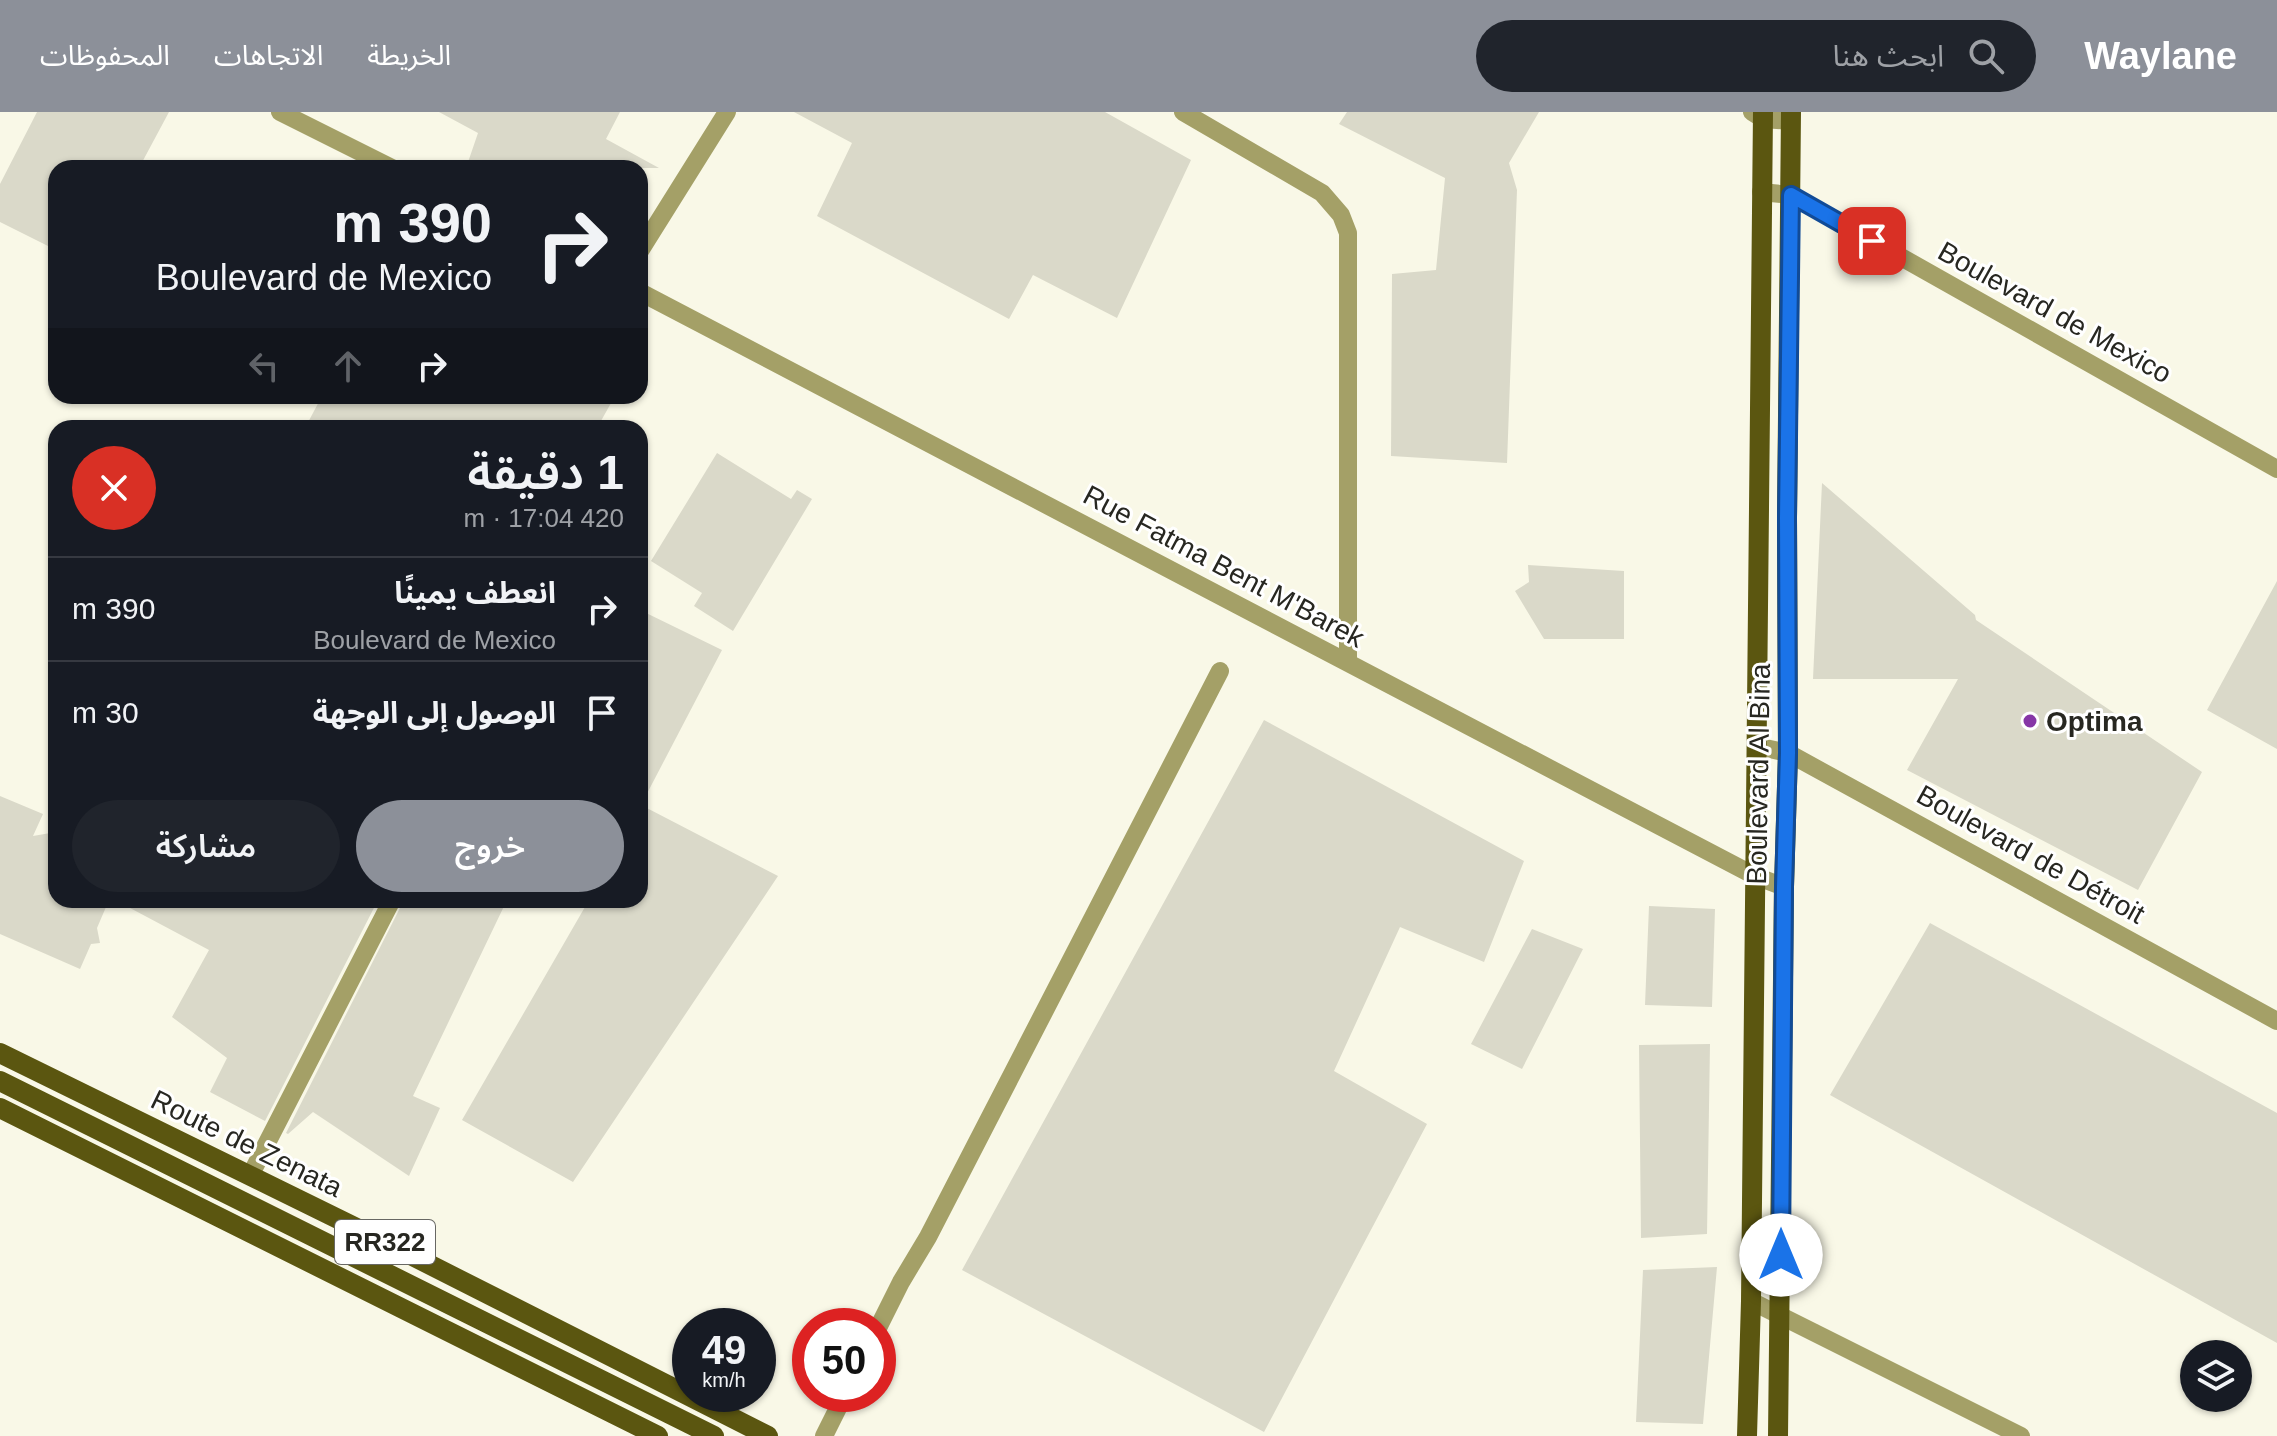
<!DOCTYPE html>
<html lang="ar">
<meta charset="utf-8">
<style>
body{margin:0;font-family:Helvetica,"Noto Sans Arabic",sans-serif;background:#20242c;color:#f1f3f6;direction:rtl;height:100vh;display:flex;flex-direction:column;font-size:30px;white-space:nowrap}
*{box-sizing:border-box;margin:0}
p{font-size:26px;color:#9ea1a6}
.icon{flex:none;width:44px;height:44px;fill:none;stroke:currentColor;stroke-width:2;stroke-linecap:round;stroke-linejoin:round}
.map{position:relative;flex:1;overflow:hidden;direction:ltr}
.details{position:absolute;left:48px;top:308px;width:600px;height:488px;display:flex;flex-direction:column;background:#171b24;border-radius:24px;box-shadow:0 2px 6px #0004;direction:rtl}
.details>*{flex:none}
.hud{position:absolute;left:48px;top:48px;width:600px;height:244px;border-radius:24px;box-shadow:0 2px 6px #0004;direction:rtl;background:#171b24;color:#f1f3f6;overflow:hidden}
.tools{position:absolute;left:2180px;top:1228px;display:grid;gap:16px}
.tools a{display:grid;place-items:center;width:72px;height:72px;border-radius:50%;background:#171b24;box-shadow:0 2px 6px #0004;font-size:40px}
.speed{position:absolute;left:672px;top:1196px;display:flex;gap:16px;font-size:40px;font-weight:700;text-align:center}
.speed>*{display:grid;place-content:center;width:104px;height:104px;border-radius:50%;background:#171b24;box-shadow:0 2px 6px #0004;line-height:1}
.speed small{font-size:20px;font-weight:400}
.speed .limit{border:12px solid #d22;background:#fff;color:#111}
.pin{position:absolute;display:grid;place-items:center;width:68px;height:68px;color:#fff;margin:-34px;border-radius:16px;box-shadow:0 4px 12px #0006}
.me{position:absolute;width:88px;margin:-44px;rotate:0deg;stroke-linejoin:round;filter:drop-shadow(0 0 6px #0008)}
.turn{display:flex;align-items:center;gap:28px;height:168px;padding:0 24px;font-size:36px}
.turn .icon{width:104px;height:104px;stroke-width:2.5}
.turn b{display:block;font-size:56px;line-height:68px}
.lanes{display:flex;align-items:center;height:76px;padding:0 24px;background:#0003;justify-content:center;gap:40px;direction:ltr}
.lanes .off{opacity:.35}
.round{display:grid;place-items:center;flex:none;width:84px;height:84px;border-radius:42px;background:#20242c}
.headline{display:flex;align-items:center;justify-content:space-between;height:136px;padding:0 24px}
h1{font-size:48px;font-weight:600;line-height:60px}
.cta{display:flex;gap:16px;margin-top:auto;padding:16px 24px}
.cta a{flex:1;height:92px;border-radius:48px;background:#8c9099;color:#fff;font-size:32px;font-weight:600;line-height:92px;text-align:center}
.cta a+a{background:#20242c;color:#f1f3f6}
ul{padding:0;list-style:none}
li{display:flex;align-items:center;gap:24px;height:104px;padding:0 24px;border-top:2px solid #363941}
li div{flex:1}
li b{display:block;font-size:30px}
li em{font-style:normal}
header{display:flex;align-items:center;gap:48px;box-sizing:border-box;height:112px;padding:0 40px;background:#8c9099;color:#fff}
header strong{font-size:38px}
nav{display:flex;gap:44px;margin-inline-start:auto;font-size:28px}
.search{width:560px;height:72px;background:#20242c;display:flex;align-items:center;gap:20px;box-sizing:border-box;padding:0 28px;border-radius:44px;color:#9ea1a6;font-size:30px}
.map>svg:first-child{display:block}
.building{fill:#dad9c9}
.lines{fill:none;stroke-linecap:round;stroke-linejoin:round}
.minor{stroke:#a4a067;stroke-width:18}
.major{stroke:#5b5610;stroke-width:20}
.route-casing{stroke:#114b97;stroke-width:20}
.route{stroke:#1a73e8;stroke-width:14}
.poi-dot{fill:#8636a6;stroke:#fff;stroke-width:3}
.labels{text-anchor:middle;stroke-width:6;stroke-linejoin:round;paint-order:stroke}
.shield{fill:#fff;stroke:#686864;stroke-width:2}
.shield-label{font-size:26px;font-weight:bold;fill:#272721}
.street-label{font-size:28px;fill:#272721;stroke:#fff}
.poi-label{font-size:28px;font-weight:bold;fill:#272721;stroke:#fff;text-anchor:start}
</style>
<header>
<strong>Waylane</strong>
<div class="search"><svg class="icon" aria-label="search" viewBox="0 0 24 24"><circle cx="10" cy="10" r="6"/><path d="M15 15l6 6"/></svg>ابحث هنا</div>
<nav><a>الخريطة</a><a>الاتجاهات</a><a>المحفوظات</a></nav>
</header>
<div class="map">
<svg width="2277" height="1324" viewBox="0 0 2277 1324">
<rect width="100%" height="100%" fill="#f9f8e7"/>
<path class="building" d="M 37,0 L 169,0 L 139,56 L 56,56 L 56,138 L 0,110 L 0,72 Z
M 439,0 L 620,0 L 606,27 L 659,56 L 466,56 L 478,21 Z
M 794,0 L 1105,0 L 1191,48 L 1117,206 L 1033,163 L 1009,207 L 817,104 L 852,31 Z
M 1347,0 L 1539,0 L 1509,51 L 1517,78 L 1507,351 L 1391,344 L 1392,162 L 1436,158 L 1445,66 L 1339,12 Z
M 322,284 L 615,284 L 597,316 L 305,316 Z
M 717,341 L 791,387 L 797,378 L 812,387 L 733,519 L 694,494 L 702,481 L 651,449 Z
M 1822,371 L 1975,503 L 1976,508 L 2202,660 L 2138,778 L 1907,658 L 1958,567 L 1813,567 Z
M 1528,453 L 1624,459 L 1624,527 L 1544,527 L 1515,479 L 1529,470 Z
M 2277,469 L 2277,637 L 2207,598 Z
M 640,498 L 722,538 L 641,693 L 778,764 L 573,1070 L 462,1008 L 589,788 L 640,788 Z
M 1264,608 L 1524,749 L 1484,850 L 1400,815 L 1334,959 L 1427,1012 L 1264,1320 L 962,1158 Z
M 0,684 L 43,702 L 33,724 L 56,720 L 56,788 L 109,788 L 97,816 L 100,831 L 91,832 L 80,857 L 0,822 Z
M 115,788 L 378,788 L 265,1009 L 210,980 L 227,946 L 172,905 L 209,838 Z
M 404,788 L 507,788 L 413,984 L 440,996 L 409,1064 L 313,1000 L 288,1022 L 286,1021 Z
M 1649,794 L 1715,797 L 1712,895 L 1645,893 Z
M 1930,811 L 2277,1001 L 2277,1231 L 1830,983 Z
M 1532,817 L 1583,837 L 1522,957 L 1471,932 Z
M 1710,932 L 1707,1122 L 1641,1126 L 1639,933 Z
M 1717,1155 L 1703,1312 L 1636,1310 L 1643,1158 Z"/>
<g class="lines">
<path class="minor" d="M 280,0 L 392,56
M 1183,0 L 1322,81 L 1341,103 L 1348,121 L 1348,551
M 1752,0 L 1763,7 L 1791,9
M 1761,80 L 1791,83 L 2277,357
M 640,139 L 727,0
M 640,180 L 1755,764 L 1784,775
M 1756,634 L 1788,641 L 2277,909
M 250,1064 L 392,788
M 1751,1189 L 2021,1324
M 878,1216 L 901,1170 L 928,1125 L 1220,559
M 824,1324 L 845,1282"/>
<path class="major" d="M 0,941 L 383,1129 L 768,1324
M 0,969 L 714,1324
M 0,996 L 658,1324
M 1747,1324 L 1751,1189 L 1763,0
M 1778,1324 L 1784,775 L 1788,641 L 1787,406 L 1791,0"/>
</g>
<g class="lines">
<defs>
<path id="route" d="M 1781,1143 L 1784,775 L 1788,641 L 1787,406 L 1791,83 L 1872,129"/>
</defs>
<use href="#route" class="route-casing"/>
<use href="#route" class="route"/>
</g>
<circle class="poi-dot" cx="2030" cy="609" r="8"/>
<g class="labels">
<rect class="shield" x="335" y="1108" width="100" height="44" rx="6"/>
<g class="shield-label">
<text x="385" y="1139">RR322</text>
</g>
<g class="street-label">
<text transform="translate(2055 200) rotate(29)" y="10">Boulevard de Mexico</text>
<text transform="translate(1224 454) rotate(28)" y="10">Rue Fatma Bent M'Barek</text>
<text transform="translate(1758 662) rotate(-89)" y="10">Boulevard Al Bina</text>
<text transform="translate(2031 742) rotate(29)" y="10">Boulevard de Détroit</text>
<text transform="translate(247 1031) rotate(26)" y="10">Route de Zenata</text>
</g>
<g class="poi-label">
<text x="2046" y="619">Optima</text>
</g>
</g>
</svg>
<div class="tools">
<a><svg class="icon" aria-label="layers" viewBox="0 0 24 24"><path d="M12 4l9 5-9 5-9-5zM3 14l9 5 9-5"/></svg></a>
</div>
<div class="speed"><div>49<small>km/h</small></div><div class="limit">50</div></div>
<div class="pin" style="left:1872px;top:129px;background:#d93025"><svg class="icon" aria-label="arrive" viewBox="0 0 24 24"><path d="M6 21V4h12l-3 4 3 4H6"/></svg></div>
<svg class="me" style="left:1781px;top:1143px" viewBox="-20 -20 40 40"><circle r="19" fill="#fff"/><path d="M0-13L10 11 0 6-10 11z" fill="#1a73e8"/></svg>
<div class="hud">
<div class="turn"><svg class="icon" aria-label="right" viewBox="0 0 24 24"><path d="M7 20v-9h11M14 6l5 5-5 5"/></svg><div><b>390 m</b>Boulevard de Mexico</div></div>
<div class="lanes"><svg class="icon off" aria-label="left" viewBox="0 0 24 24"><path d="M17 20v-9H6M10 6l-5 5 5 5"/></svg><svg class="icon off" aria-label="ahead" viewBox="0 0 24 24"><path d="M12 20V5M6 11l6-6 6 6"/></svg><svg class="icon" aria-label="right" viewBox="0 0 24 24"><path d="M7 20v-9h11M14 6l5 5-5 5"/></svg></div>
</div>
<section class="details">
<div class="headline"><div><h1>1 دقيقة</h1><p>420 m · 17:04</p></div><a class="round" style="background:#d93025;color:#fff"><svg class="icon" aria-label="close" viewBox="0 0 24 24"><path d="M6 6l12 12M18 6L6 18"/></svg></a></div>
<ul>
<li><svg class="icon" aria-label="right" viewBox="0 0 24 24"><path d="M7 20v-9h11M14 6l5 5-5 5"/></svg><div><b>انعطف يمينًا</b><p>Boulevard de Mexico</p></div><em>390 m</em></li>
<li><svg class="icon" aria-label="arrive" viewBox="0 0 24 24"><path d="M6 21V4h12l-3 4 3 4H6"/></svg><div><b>الوصول إلى الوجهة</b></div><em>30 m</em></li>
</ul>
<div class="cta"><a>خروج</a><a>مشاركة</a></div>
</section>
</div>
